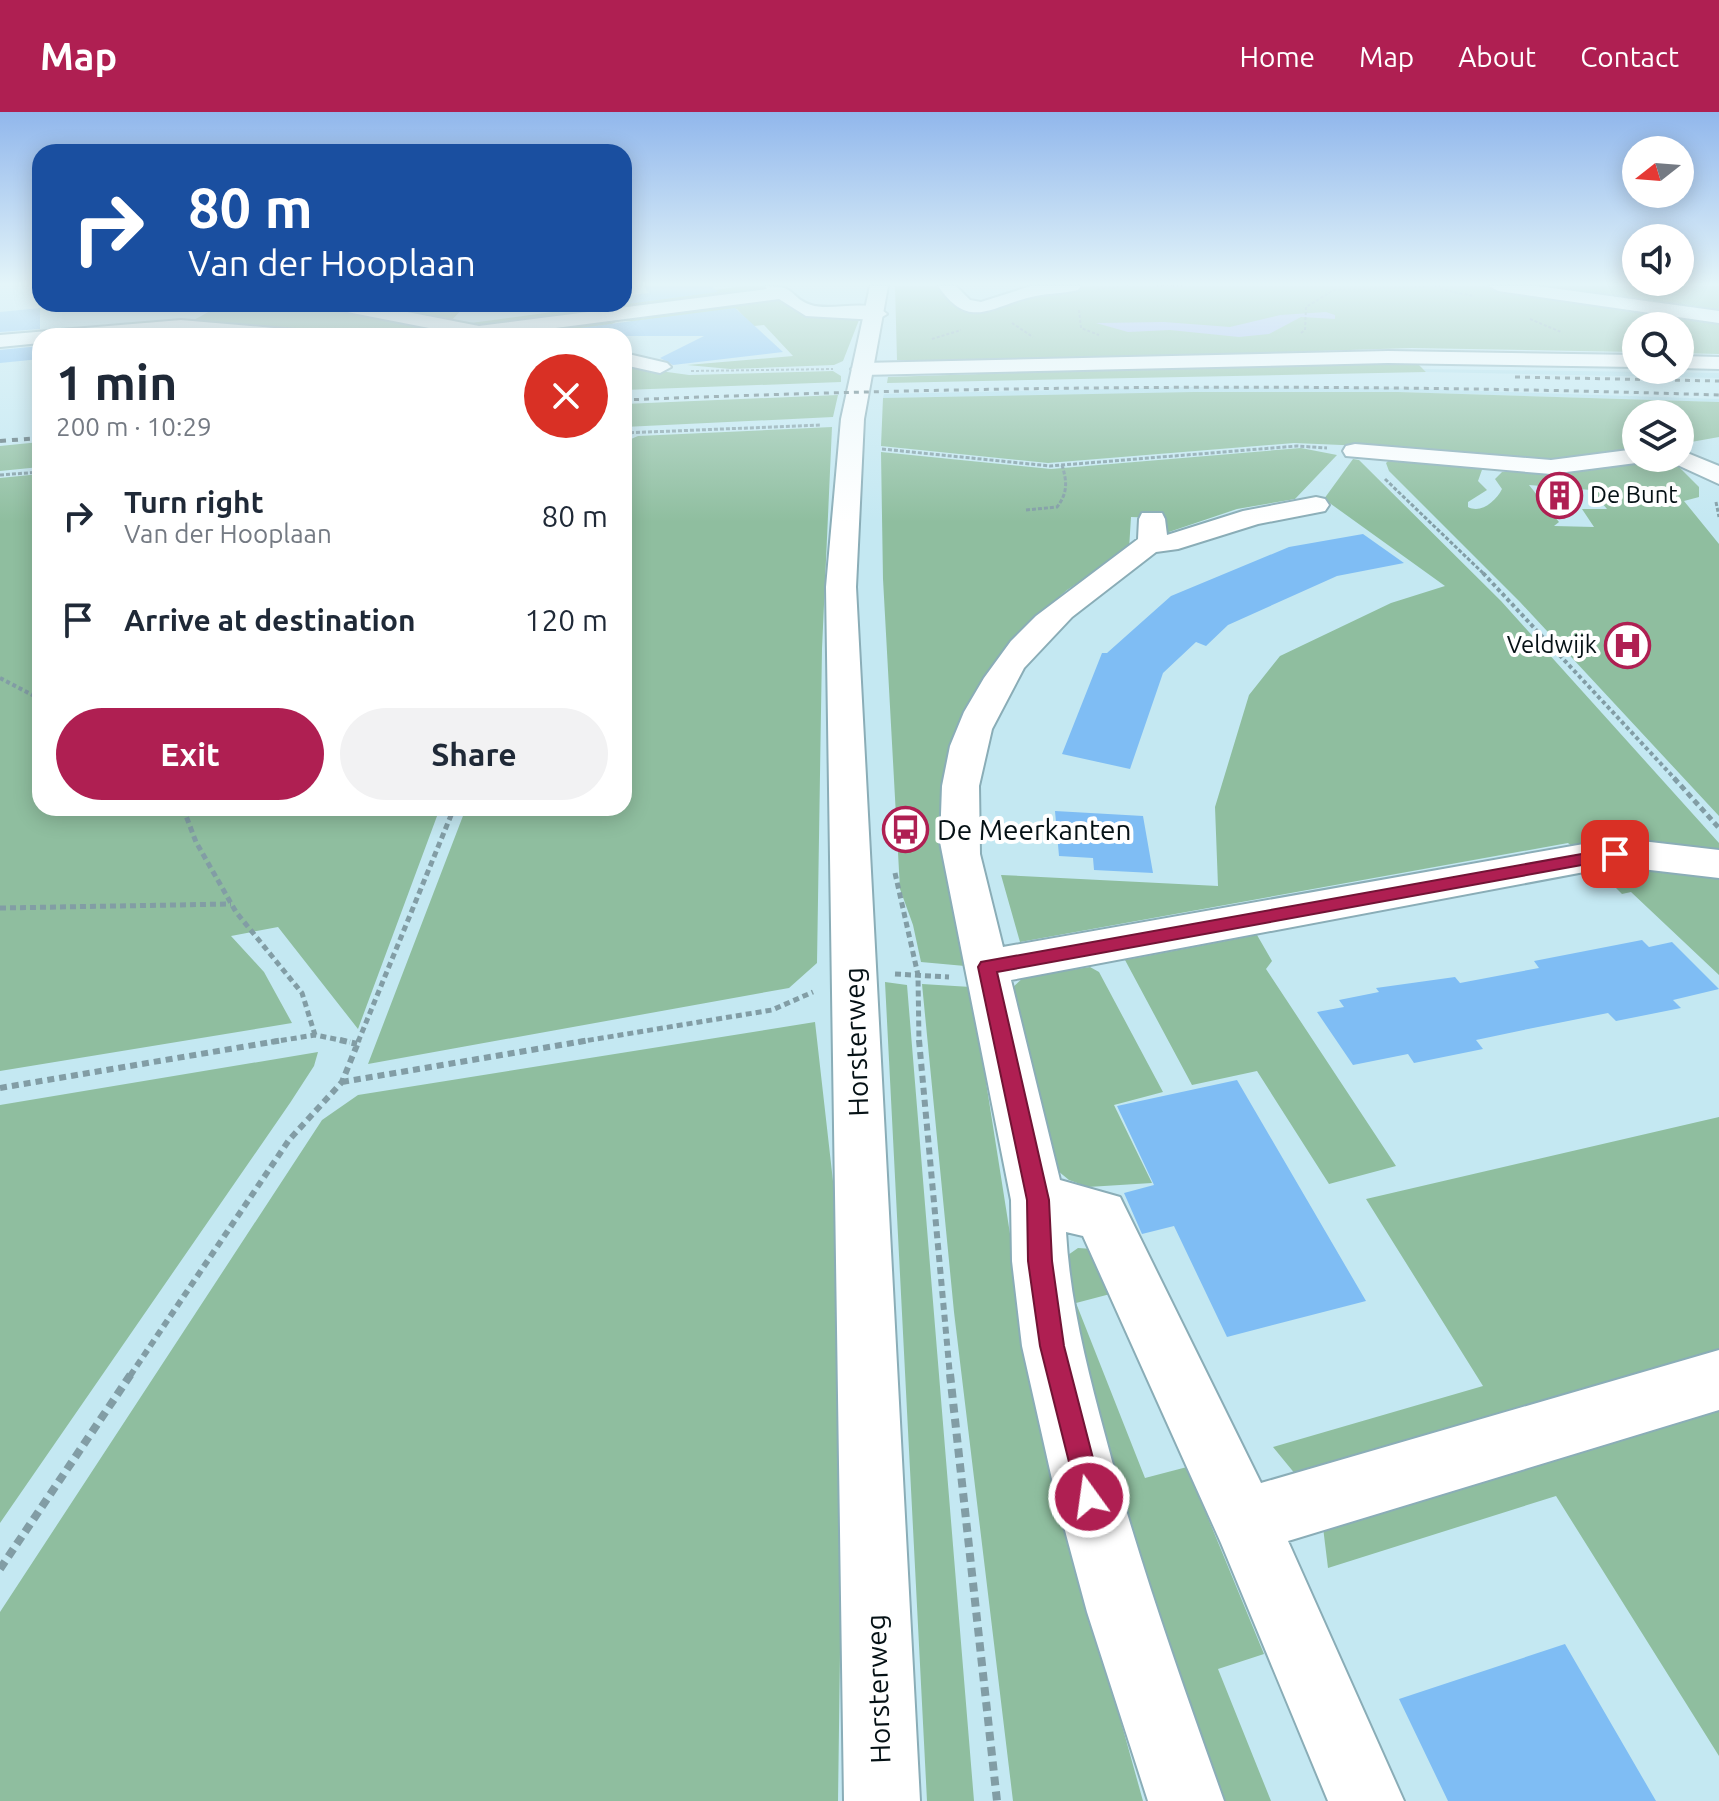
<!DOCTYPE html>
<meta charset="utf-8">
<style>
body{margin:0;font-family:Ubuntu,sans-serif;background:#f2f2f3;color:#1f2937;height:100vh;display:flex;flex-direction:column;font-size:30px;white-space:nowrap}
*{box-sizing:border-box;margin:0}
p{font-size:26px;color:#747a83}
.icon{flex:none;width:44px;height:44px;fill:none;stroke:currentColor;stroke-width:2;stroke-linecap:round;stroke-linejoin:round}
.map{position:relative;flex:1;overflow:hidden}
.details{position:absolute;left:32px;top:216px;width:600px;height:488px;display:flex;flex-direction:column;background:#fff;border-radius:24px;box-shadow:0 4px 20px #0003}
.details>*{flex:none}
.banner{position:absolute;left:32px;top:32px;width:600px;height:168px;border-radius:24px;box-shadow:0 4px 20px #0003;background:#1a4fa0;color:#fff;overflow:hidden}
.needle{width:52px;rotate:253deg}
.controls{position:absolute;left:1622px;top:24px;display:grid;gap:16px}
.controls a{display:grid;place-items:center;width:72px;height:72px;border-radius:50%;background:#fff;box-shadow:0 4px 20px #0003;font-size:40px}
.pin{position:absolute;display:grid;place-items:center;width:68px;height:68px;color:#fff;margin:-34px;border-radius:16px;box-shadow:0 4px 12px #0006}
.me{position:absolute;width:88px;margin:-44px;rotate:346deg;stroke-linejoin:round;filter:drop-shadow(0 0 6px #0008)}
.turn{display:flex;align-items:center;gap:28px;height:168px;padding:0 24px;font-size:36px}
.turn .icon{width:104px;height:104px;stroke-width:2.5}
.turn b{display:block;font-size:56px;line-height:68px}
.round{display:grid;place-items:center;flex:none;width:84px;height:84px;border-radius:42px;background:#f2f2f3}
.summary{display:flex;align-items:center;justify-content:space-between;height:136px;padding:0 24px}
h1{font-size:48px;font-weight:600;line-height:60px}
.primary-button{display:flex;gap:16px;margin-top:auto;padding:16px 24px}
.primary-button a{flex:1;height:92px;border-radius:48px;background:#af1f52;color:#fff;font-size:32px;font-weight:600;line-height:92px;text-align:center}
.primary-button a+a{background:#f2f2f3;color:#1f2937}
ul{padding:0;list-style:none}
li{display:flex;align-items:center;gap:24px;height:104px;padding:0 24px}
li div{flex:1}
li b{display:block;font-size:30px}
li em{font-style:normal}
header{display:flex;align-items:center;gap:48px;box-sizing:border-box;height:112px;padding:0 40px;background:#af1f52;color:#fff}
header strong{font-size:38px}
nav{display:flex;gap:44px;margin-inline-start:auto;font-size:28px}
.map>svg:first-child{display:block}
.built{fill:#b0deeb}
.green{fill:#8fbe9f;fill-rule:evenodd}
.water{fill:#b0bbf3}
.building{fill:#7fbdf4}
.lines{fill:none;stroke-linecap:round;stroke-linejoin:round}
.minor-casing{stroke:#8aadb7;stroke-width:4}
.major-casing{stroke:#8aadb7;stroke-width:4}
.path-far5{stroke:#829da5;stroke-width:2;stroke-dasharray:3 2;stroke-linecap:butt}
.path-far4{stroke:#829da5;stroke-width:3;stroke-dasharray:4 2;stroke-linecap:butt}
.path-far3{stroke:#829da5;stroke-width:4;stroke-dasharray:4 3;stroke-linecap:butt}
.path-far2{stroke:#829da5;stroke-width:5;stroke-dasharray:6 4;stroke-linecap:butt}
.path-far1{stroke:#829da5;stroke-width:6;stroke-dasharray:7 5;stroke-linecap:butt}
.path{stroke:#829da5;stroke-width:8;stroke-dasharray:9 6;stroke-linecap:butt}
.minor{fill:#fff;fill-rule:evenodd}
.major{fill:#fff;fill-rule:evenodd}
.rail-far1{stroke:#597076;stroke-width:3;stroke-dasharray:5 5;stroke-linecap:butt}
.rail{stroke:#597076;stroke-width:4;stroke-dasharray:6 6;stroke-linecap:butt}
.route{fill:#af1f52;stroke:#721435;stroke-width:2}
.labels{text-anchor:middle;stroke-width:8;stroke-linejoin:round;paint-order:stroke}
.far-poi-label{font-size:24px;fill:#051115;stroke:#fff;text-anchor:start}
.poi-label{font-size:28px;fill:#051115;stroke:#fff;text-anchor:start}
.street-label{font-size:28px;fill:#051115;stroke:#fff}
</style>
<header>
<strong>Map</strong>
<nav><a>Home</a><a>Map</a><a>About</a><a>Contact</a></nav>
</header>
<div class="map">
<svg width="1719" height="1689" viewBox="0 0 1719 1689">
<rect width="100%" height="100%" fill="#c4e8f2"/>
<path class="built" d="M 1423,257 L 1719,261 L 1719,266 L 1426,260 Z
M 1190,275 L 1391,276 L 1719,287 L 1719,290 L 1398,280 L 883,286 L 884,282 Z"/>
<path class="green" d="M 744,174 L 762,174 L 768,180 L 487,216 L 464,212 Z
M 895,174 L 942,174 C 972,218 1003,188 1041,179 C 1057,176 1075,176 1091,174 L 1488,174 L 1719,208 L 1719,242 L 1680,241 L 1680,214 L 1636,214 L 1636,240 L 1412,236 L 1030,248 L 897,248 Z
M 1539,174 L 1719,174 L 1719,202 L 1542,177 Z
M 775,187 L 806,201 L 850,203 L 859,208 L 843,249 L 834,253 L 730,257 L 687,253 L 793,244 L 764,213 L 693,220 L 745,206 L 737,197 L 634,210 L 620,208 L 610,213 L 532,224 L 510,221 Z
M 223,192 L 312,192 L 441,218 L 403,224 L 331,224 L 192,209 Z
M 357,192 L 467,192 L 450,210 Z
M 1398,248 L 1416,250 L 1426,260 L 887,271 L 888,265 Z
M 624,254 L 689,263 L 833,259 L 841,264 L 841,270 L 624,278 Z
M 1194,280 L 1398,280 L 1719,290 L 1719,325 L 1680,332 L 1680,302 L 1636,302 L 1636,340 L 1575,350 L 1389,335 L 1294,331 L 1048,351 L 881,334 L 883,286 Z
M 838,283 L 833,305 L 624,315 L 624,292 Z
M 832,315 L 822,537 L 817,851 L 789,876 L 368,952 L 466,696 L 624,696 L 624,330 L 638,324 Z
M 40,330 L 40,355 L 0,359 L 0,334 Z
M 1301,336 L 1337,343 L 1295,387 L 1237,397 L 1163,422 L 1161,406 L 1131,405 L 1129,437 L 1067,478 L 1021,518 L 1000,545 L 973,596 L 965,854 L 921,850 L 913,813 L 900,777 L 883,467 L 881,340 L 1051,357 Z
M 1656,346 L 1675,351 L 1699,375 L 1699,385 L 1684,389 L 1719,432 L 1719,704 L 1520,490 L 1389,359 L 1386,351 L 1389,348 L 1483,355 L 1478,369 L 1487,378 L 1468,390 L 1468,395 C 1481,402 1496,389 1502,377 L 1495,367 L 1502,360 ZM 1529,373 L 1591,378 L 1607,397 L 1582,397 L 1594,415 L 1554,414 L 1559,410 Z
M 1353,347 L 1359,348 L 1501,489 L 1719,731 L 1719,743 L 1575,737 L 1568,731 L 1020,830 L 1001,763 L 1218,774 L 1215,695 L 1249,583 L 1280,544 L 1391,491 L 1445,474 L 1324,387 Z
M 40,362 L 40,696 L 440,696 L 358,917 L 278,815 L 231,824 L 264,860 L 292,911 L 0,959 L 0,366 Z
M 1644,751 L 1719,762 L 1719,863 L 1631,780 L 1622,782 L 1605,765 L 1607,756 Z
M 1257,823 L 1272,849 L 1266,857 L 1396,1054 L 1329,1072 L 1257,959 L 1192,973 L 1125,848 Z
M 1090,855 L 1099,860 L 1163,980 L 1114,993 L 1152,1071 L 1088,1075 L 1069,1068 L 1058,1059 L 1050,1046 L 1012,876 L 1024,865 Z
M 885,870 L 907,873 L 974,1689 L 927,1689 Z
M 922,872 L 971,875 L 1020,1185 L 1108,1563 L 1143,1689 L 1013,1689 L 954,1200 Z
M 815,910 L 845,1175 L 838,1689 L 0,1689 L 0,1500 L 322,1008 L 358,983 Z
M 318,940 L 314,954 L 290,991 L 0,1411 L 0,993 Z
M 1719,1005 L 1719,1252 L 1305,1374 L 1273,1335 L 1483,1274 L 1366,1087 Z
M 1078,1136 L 1093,1137 L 1114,1181 L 1076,1191 L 1145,1366 L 1187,1355 L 1264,1542 L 1218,1557 L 1271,1689 L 1218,1689 L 1144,1482 L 1060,1157 L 1068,1143 Z
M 1719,1289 L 1719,1644 L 1556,1384 L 1328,1456 L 1322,1407 Z"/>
<path class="water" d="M 1326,200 L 1335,203 L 1335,207 L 1301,205 L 1269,222 L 1239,225 L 1170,218 L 1128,220 L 1096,211 L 1164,210 L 1230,215 L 1280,203 Z"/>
<path class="building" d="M 643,174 L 711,174 L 718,180 L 560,201 L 555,194 L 624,192 L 624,184 L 649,181 Z
M 40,196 L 40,217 L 0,220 L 0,200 Z
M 735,196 L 783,240 L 673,253 L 660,246 L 704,224 L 575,224 L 571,217 Z
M 40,234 L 40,247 L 0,251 L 0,238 Z
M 1363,422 L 1404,451 L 1337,464 L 1228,513 L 1206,534 L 1196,530 L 1163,561 L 1130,657 L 1062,642 L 1102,541 L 1107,541 L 1171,484 L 1289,435 Z
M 1055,699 L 1143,704 L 1153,761 L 1094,758 L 1093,746 L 1059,744 Z
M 1642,828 L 1649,835 L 1672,830 L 1719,877 L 1673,888 L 1681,896 L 1616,909 L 1608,901 L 1528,917 L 1476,928 L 1483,937 L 1414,951 L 1408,942 L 1353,953 L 1317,900 L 1344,895 L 1339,888 L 1379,880 L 1376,876 L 1455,865 L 1460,871 L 1539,856 L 1534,849 Z
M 1237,968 L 1366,1189 L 1227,1225 L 1174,1114 L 1142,1122 L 1124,1081 L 1154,1073 L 1117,994 Z
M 1565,1532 L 1656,1689 L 1448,1689 L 1399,1587 Z"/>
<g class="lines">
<defs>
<path id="minor" d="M 765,174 C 799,174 788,185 811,193 C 832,200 870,185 887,202 L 877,208 L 806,204 L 779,187 L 509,222 L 510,224 L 470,224 L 337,198 L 328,192 L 366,192 L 479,214 L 767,177 Z
M 938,174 L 956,174 L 970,188 L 981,190 L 1031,174 L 1081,174 L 1078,178 C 1062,182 1044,181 1027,186 C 987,197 968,217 938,174 Z
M 1489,174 L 1537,174 L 1719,199 L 1719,211 L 1498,179 Z
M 181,208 L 297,218 L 307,224 L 229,224 L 181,220 L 127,224 L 40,224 L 40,231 L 0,235 L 0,223 Z
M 1388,239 L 1636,243 L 1636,255 L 1388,251 L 862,263 L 851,257 L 862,251 Z
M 624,241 L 667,251 L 671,255 L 660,261 L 624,253 Z
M 1680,244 L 1719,245 L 1719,257 L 1680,256 Z
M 1355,332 L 1551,348 L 1636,337 L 1636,346 L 1647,346 L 1636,351 L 1551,362 L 1346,344 L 1343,339 L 1346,334 Z
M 1680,338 L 1719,354 L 1719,372 L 1671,350 L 1668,346 L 1680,346 Z
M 1316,385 L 1325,387 L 1329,393 L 1325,399 L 1258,412 L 1178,437 L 1156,440 L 1072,505 L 1024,556 L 992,617 L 979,674 L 980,742 L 1003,835 L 1595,730 L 1633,728 L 1719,738 L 1719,766 L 1633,756 L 1595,758 L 1011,868 L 1060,1068 L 1120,1085 L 1261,1371 L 1719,1238 L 1719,1298 L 1288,1429 L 1404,1689 L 1328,1689 L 1221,1431 L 1083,1124 L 1066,1120 C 1070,1190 1087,1256 1105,1323 C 1138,1448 1181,1568 1224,1689 L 1148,1689 L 1087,1500 L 1056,1385 L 1022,1234 L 1012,1149 L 1011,1088 L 940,730 L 942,674 L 950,634 L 964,600 L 984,566 L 1011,529 L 1036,504 L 1138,427 L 1139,407 L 1142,401 L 1162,401 L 1165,407 L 1167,423 L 1243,399 Z"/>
<path id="major" d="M 870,174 L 888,174 L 864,307 L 856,475 L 920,1689 L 844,1689 L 826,475 L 841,307 Z"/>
</defs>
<use href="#minor" class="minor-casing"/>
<use href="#major" class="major-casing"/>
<path class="path-far5" d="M 1156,174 L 1183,174
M 1097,177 L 1128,174
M 1440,177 L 1473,184
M 1079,198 L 1081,216 L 1099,223
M 1530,207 L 1561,220
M 1012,211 L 1033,225
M 1301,221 L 1305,218 L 1306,195 L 1334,178 L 1443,174
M 932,227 L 961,218
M 691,259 L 833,257"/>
<path class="path-far4" d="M 624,321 L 821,313
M 882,337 L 1050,354 L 1297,334 L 1327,336
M 0,363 L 40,360
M 1385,367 L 1485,463
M 1716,390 L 1719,405
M 1026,398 L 1057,395 C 1068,381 1067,369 1062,353"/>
<path class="path-far3" d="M 1483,461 L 1676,668
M 0,566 L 40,587"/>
<path class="path-far2" d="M 1674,666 L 1719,716
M 183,696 L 196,730 L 236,800 L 302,881 L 315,923
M 895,761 L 918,863 L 919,930
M 0,796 L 231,792
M 895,862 L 949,865
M 271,930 L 315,923 L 350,930
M 358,930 L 454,696
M 578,930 L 772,898 L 813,880"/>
<path class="path-far1" d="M 340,928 L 357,932
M 919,928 L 950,1264
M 342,970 L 590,928
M 0,976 L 283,928
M 130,1264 L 289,1028 L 342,970 L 359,928"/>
<path class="path" d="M 950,1262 L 997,1689
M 0,1457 L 131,1262"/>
<use href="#minor" class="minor"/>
<use href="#major" class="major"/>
<path class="rail-far1" d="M 1515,265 L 1719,269
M 624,288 C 989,273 1354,271 1719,283"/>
<path class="rail" d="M 0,329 L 40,326"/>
</g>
<linearGradient id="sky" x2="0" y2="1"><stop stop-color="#91b7ec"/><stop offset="0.42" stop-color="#e4f5f9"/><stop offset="1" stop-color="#e4f5f9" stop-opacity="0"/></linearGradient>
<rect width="1719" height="410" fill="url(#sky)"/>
<path class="route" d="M 1615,736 L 1620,738 L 1623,742 L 1620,746 L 997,860 L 1049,1088 L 1052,1149 L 1064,1234 L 1103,1385 L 1099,1394 L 1089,1398 L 1080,1394 L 1040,1234 L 1028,1149 L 1027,1088 L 978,855 L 981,850 Z"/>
<defs>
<symbol id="building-ring" viewBox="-11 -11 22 22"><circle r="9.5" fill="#fff" stroke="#af1f52" stroke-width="1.5"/><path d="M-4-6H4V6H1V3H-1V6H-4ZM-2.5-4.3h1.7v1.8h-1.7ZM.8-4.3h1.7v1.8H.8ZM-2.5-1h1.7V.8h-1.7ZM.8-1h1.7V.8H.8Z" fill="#af1f52"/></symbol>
<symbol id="hospital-ring" viewBox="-11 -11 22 22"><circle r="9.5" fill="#fff" stroke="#af1f52" stroke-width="1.5"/><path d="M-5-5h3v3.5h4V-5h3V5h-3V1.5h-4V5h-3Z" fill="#af1f52"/></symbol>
<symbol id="bus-ring" viewBox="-11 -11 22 22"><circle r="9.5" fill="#fff" stroke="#af1f52" stroke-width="1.5"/><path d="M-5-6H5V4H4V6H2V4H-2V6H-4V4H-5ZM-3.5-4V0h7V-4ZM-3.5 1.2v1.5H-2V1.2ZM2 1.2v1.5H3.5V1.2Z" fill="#af1f52"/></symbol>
</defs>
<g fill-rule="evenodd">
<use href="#building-ring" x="1534" y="358" width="51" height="51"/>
<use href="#hospital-ring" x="1602" y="508" width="51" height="51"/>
<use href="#bus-ring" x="880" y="692" width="51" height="51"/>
</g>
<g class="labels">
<g class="far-poi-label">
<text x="1590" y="391">De Bunt</text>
<text x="1597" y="541" text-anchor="end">Veldwijk</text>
</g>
<g class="poi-label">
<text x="937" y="728">De Meerkanten</text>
</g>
<g class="street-label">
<text transform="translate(856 930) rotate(-92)" y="10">Horsterweg</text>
<text transform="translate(878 1577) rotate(-92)" y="10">Horsterweg</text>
</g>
</g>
</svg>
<div class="controls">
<a><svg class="needle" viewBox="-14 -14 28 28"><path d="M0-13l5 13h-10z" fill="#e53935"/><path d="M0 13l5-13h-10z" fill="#747a83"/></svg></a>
<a><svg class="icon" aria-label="sound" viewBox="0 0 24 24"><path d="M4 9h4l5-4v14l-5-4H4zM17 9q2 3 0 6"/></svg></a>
<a><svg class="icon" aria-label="search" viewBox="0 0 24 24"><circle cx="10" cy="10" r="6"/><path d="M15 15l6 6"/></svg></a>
<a><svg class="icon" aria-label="layers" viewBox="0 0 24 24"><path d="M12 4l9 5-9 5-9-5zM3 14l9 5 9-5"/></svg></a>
</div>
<div class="pin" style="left:1615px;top:742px;background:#d93025"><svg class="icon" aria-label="arrive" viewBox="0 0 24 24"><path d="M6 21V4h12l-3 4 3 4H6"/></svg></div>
<svg class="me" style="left:1089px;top:1385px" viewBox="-20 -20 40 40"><circle r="17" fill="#af1f52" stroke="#fff" stroke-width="3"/><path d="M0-11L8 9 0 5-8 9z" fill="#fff"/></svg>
<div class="banner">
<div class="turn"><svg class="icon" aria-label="right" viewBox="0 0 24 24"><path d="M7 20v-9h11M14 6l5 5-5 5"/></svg><div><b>80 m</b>Van der Hooplaan</div></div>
</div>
<section class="details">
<div class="summary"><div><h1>1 min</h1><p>200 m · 10:29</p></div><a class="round" style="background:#d93025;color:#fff"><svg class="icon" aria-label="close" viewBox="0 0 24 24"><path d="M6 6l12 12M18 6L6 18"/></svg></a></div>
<ul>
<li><svg class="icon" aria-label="right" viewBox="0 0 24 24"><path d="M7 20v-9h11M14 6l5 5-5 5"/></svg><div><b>Turn right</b><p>Van der Hooplaan</p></div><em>80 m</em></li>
<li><svg class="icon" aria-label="arrive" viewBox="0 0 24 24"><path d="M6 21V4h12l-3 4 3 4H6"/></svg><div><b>Arrive at destination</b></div><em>120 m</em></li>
</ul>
<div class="primary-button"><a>Exit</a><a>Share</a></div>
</section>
</div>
